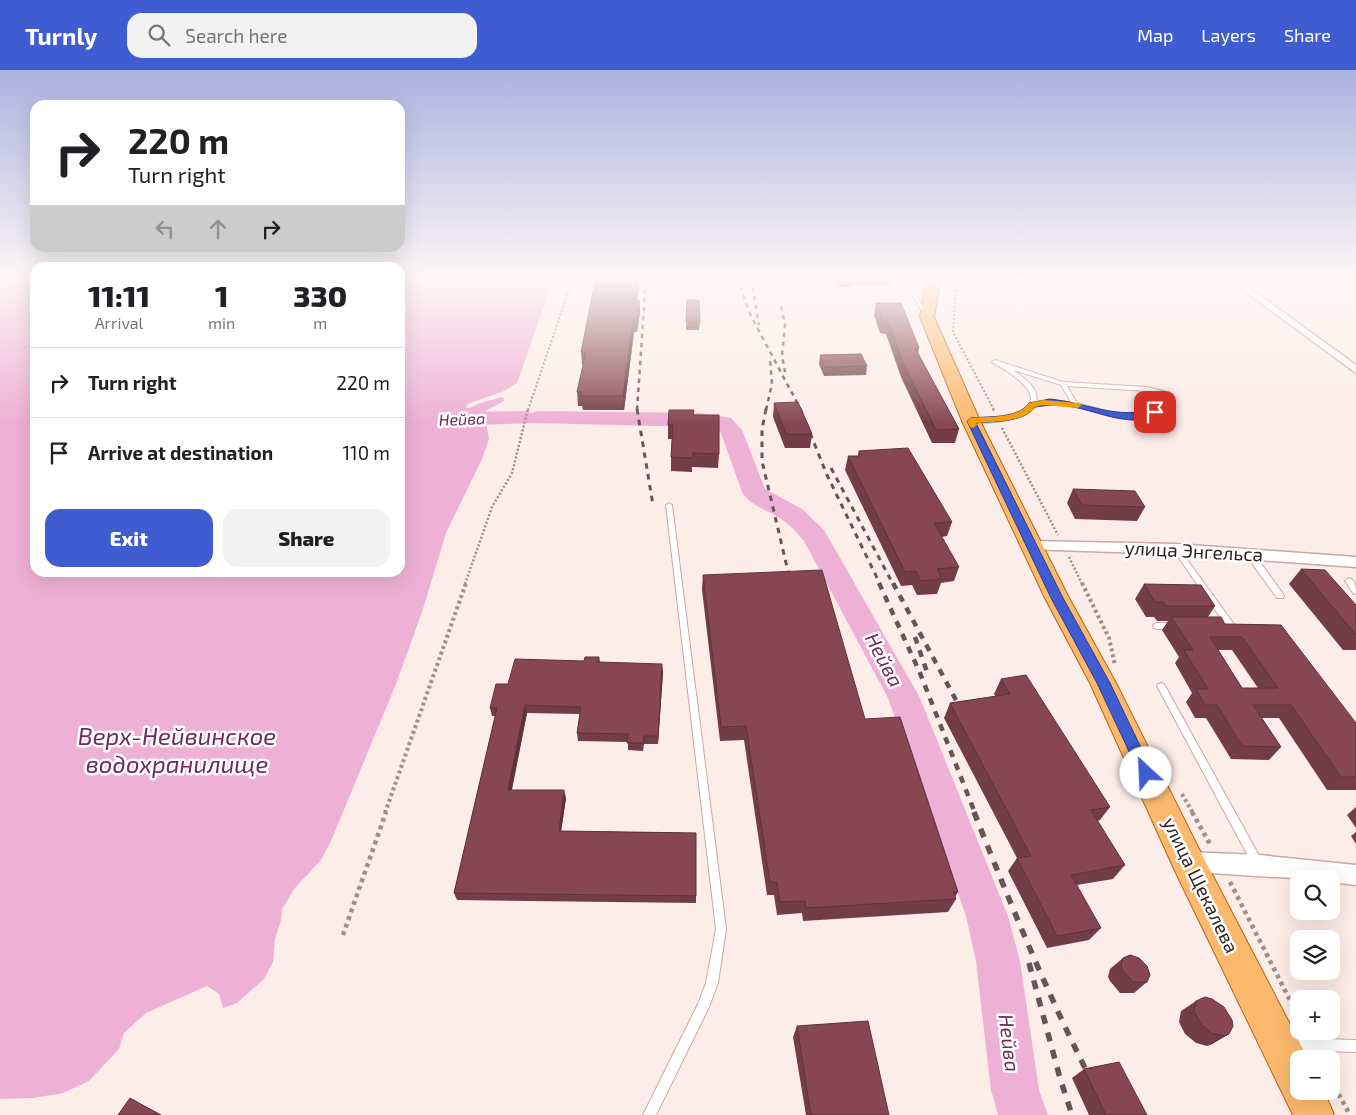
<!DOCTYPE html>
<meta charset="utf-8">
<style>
body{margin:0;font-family:"Exo 2",sans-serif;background:#f2f2f2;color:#202124;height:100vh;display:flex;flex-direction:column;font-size:19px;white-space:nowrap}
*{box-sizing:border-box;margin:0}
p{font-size:16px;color:#757577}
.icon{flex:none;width:28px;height:28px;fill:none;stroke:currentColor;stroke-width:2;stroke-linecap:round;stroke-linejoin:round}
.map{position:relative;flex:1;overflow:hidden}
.details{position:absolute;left:30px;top:192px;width:375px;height:315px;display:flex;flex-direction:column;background:#fff;border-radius:15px;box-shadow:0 5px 20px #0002}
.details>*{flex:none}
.guide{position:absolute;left:30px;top:30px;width:375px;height:152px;border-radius:15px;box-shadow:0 5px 20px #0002;background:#fff;color:#202124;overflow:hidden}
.controls{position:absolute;left:1290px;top:800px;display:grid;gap:10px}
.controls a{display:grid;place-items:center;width:50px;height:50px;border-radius:10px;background:#fff;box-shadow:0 5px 20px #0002;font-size:25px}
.pin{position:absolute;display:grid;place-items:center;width:42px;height:42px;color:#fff;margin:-21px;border-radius:10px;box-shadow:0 2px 8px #0006}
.me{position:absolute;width:55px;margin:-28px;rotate:335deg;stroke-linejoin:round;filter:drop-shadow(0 0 4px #0008)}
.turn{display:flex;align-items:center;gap:18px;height:105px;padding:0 15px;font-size:22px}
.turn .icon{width:65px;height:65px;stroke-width:2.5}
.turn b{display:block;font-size:35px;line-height:42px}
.lanes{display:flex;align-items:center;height:48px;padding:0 15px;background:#0003;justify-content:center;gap:25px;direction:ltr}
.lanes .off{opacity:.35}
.eta{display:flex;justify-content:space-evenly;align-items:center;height:85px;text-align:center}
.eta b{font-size:30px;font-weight:800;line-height:35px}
.button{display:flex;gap:10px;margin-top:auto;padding:10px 15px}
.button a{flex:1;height:58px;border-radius:15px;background:#3f5dd0;color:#fff;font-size:20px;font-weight:800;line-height:58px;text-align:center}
.button a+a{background:#f2f2f2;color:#202124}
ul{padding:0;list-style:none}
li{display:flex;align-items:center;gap:15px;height:70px;padding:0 15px;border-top:1px solid #e0e0e0}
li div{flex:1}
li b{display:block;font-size:19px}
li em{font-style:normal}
header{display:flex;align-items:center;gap:30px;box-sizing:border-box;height:70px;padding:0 25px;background:#3f5dd0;color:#fff}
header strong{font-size:24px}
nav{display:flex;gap:28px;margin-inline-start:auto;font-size:18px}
.search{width:350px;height:45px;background:#f2f2f2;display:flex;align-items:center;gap:12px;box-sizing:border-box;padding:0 18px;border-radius:15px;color:#757577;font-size:19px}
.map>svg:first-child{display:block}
.water{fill:#eeb0d4}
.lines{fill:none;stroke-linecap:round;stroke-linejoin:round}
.river{fill:#eeb0d4;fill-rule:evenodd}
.service-casing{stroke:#cca89f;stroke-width:2}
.minor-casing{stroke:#cca89f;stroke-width:3}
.primary-casing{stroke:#b16513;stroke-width:2}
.path-far3{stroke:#9e8f8c;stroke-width:2;stroke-dasharray:2 2;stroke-linecap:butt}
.path-far2{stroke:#9e8f8c;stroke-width:2.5;stroke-dasharray:2 2;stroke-linecap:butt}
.path-far1{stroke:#9e8f8c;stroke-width:4;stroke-dasharray:3 3;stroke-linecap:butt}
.path{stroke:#9e8f8c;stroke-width:4.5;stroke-dasharray:4 4;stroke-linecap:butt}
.service{fill:#fff;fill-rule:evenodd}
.minor{fill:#fff;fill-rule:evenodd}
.primary{fill:#fbb96e;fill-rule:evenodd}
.rail-far3{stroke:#635652;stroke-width:2.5;stroke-dasharray:4.5 4.5;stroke-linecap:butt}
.rail-far2{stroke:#635652;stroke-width:3;stroke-dasharray:5.5 5.5;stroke-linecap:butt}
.rail-far1{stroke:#635652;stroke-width:4.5;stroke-dasharray:7 7;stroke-linecap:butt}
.rail{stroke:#635652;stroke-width:5.5;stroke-dasharray:9 9;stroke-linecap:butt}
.wall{fill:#733d47;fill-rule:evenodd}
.shaded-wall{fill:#5e323a}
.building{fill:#864753;stroke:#5e323a;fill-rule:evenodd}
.route{fill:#3f5dd0;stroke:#293c87}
.slow{fill:#f59e0b}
.labels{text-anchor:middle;stroke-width:5;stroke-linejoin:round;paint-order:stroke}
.far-water-label{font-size:16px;font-style:italic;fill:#712959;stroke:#fff}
.street-label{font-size:19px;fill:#2c1f1c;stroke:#fff}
.water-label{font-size:20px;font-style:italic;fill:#712959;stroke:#fff}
.near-water-label{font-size:24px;font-style:italic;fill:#712959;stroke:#fff}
</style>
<header>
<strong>Turnly</strong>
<div class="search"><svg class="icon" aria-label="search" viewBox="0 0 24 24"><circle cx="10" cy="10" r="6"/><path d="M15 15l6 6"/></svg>Search here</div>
<nav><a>Map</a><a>Layers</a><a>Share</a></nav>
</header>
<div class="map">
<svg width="1356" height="1045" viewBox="0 0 1356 1045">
<rect width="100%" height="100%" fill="#fdede9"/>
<path class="water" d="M 0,208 L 35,208 L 35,502 L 400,502 L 400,208 L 519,208 C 529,214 543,208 554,208 L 517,313 L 502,322 L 467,334 L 466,338 L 470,338 L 477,334 L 502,327 L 504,329 L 504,331 L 485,341 L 506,344 L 502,353 L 486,353 L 489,369 L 482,389 L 446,463 L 422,542 L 396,614 L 331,771 L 321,790 L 294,819 L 282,839 L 281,850 L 275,869 L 273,892 L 264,909 L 237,933 L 223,938 L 219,924 L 207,916 L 146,943 L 124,963 L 119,979 L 89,1011 L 63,1023 L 33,1028 L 0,1029 Z"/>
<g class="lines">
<path class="river" d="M 525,341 L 532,343 L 538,341 L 700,343 L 731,348 L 742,360 L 765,419 L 802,439 L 824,460 L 920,628 L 1008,846 L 1020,891 L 1039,1020 L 1048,1045 L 998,1045 L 991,1020 L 976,891 L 966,846 L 888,628 L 804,471 C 798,464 791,456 784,451 C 770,440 752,438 742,422 L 721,363 L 716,359 L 700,357 L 532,353 L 400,358 L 400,344 Z"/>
<defs>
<path id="service" d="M 902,208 L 906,208 L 928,245 L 928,246 L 924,245 Z
M 995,290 L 1063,312 L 1147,317 L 1163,321 L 1171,326 C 1168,330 1166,336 1163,339 C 1141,361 1099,340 1073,336 C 1063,334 1052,333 1042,335 C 1032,336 1031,341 1022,345 C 1007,352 986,354 969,352 L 968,351 L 971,349 C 984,349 998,349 1010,346 C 1057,333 1014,304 993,293 L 992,292 ZM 1013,300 L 1061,315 L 1071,332 L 1053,331 L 1036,332 C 1040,318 1023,307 1013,300 ZM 1067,316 L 1147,321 L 1159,323 L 1165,327 C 1163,330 1161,334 1159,337 C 1140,356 1099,338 1077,333 Z
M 669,433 L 672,435 L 726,859 L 718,913 L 709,937 L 656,1045 L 643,1045 L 698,934 L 706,913 L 716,859 L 666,435 Z
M 1174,477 L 1178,477 L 1233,553 L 1234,555 L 1233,557 L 1227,557 L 1174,481 L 1172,479 Z
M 1246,481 L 1252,481 L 1283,524 L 1284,526 L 1283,528 L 1277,528 L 1246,485 L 1245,483 Z
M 1349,508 C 1356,510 1356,518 1356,524 L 1353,523 L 1345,511 Z
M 1157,553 L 1175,553 L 1178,554 L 1179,556 L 1178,558 L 1175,559 L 1157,559 L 1154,558 L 1153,556 L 1154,554 Z
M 1161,613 L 1164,614 L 1262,791 L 1263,794 L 1262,797 L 1258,799 L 1254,797 L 1157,616 L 1158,614 Z
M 1291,968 L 1356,970 L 1356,982 L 1291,980 L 1287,978 L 1285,974 L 1287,970 Z"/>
<path id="minor" d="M 1227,208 L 1236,208 L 1356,295 L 1356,303 Z
M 1031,471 L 1176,474 L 1356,487 L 1356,497 L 1176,484 L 1026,479 L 1024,476 L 1026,473 Z
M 1188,782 L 1259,785 L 1356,795 L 1356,815 L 1331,812 L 1331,809 C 1284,809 1236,804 1188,802 L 1181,799 L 1178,792 L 1181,785 Z"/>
<path id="primary" d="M 927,208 L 941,208 L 934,247 L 980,351 L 1069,528 L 1116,613 L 1200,781 L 1308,989 L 1299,989 L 1299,1021 L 1324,1021 L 1334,1045 L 1293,1045 L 1176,803 L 1090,613 L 1045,528 L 962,351 L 920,247 Z"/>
</defs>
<use href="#service" class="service-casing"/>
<use href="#minor" class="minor-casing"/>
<use href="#primary" class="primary-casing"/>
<path class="path-far3" d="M 957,208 L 953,262 L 994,340
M 528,340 L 573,208"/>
<path class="path-far2" d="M 993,339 L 994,341
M 1002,358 L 1058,465
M 1069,487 L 1082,514
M 465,514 L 492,437 L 512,403 L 528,339"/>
<path class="path-far1" d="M 1082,513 L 1109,568 L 1115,595
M 1182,724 L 1193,743
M 385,743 L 466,513"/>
<path class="path" d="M 1192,742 L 1211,776
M 1230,812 L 1299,948
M 343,865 L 386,742
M 1331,1010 L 1350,1045"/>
<use href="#service" class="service"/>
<use href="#minor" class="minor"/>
<use href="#primary" class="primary"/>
<path class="rail-far3" d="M 737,208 L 751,246 L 801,340
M 751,208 L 759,255
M 781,236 L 785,255 L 782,286 L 785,302
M 637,340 L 646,208
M 766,340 L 772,314 L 770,289"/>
<path class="rail-far2" d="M 637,339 L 653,435
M 766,339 L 762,359 L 762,391 L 791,514
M 800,339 L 803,345
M 806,353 L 827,405 L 880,514
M 831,398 L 893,514"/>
<path class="rail-far1" d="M 879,513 L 920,603 L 975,743
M 893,513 L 964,645
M 915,567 L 928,605"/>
<path class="rail" d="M 974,742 C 1010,833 1047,923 1091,1010
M 1029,893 L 1060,1008 L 1072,1045"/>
</g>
<path class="wall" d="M 640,208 L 637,230 L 639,230 L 640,242 L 637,262 L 634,262 L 624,340 L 583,340 L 582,336 L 578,336 L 577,322 L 583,295 L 582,295 L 581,282 L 599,212 Z
M 834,208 L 892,208 L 891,215 L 851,215 L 851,217 L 837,217 Z
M 687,230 L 700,252 L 699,260 L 686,260 Z
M 876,233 L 919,278 L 918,283 L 959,359 L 955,373 L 932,373 L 901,307 L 886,264 L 880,263 L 874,245 Z
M 820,285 L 867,296 L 866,305 L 824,306 L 819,294 Z
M 774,333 L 812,364 L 810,378 L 785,378 L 773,347 Z
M 694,345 L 719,384 L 718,398 L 692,397 L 692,402 L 671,401 L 671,387 L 672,369 L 668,369 L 668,355 Z
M 859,381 L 952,452 L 947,466 L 941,467 L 959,497 L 954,511 L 941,513 L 937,524 L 917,525 L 912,515 L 901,516 L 845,400 L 848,386 L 858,386 Z
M 1073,419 L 1145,437 L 1137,451 L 1075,449 L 1067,433 Z
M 1301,499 L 1356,535 L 1356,580 L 1343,580 L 1289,514 Z
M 703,505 L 865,649 L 958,822 L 955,827 L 956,829 L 948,842 L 803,851 L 802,843 L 777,845 L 774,825 L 767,825 L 744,670 L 720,671 L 702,520 Z
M 1144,514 L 1215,536 L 1208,547 L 1225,554 L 1356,653 L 1356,720 L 1327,720 L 1279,648 L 1262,648 L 1281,677 L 1269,690 L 1231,689 L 1206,648 L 1195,648 L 1186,632 L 1192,623 L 1175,593 L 1179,587 L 1162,560 L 1168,551 L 1157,551 L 1154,547 L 1146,547 L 1135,529 ZM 1218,580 L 1232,580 L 1258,618 L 1242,618 Z
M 599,587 L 600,592 L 663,602 L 658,674 L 644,674 L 643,681 L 628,680 L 628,672 L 578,671 L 577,663 L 580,644 L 527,643 L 512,720 L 566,728 L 561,761 L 696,763 L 696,833 L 457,830 L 454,823 L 495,646 L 492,646 L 490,638 L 508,614 Z
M 1001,609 L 1110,737 L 1100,750 L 1097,751 L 1125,795 L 1113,809 L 1077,815 L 1101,858 L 1089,870 L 1047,878 L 1008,801 L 1017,788 L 944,648 L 950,633 L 996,627 L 994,624 Z
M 1356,737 L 1356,758 L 1347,745 Z
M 1356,762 L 1356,774 L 1351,766 Z
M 1123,888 L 1147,912 L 1134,923 L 1120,923 L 1110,911 L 1108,907 L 1110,899 Z
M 1196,931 L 1229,964 L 1212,974 L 1207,976 L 1196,973 L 1185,964 L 1179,952 L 1181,941 Z
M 797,956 L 889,1045 L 806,1045 L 793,967 Z
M 1084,999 L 1147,1045 L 1089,1045 L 1072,1008 Z"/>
<path class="shaded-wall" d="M 638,208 L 640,208 L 635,242 L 634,230 Z
M 639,230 L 640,242 L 637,262 L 637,249 Z
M 633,249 L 634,262 L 624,340 L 623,326 Z
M 662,594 L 663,602 L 658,674 L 658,666 Z
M 525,635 L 527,643 L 510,727 L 508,720 Z
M 564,720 L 566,728 L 560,769 L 559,761 Z
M 1229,964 L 1212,974 L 1207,976 L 1224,966 Z
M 130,1028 L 147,1037 L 162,1045 L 160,1045 Z"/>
<path class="building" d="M 600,208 L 638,208 L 634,230 L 639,230 L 637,249 L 633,249 L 623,326 L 581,326 L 582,322 L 577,322 L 586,282 L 581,282 L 595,212 L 599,212 Z
M 687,230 L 699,230 L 700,252 L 686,252 Z
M 876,233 L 901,233 L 919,278 L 915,278 L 959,359 L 936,360 L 904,295 L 888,252 L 883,252 Z
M 861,284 L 867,296 L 825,297 L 820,285 Z
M 798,332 L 812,364 L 786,364 L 774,333 Z
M 669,340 L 694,340 L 693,345 L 719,345 L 719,384 L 693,383 L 692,388 L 671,387 L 673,355 L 668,355 Z
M 908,378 L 952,452 L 934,453 L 959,497 L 937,499 L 942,509 L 921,511 L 916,501 L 905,502 L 848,386 L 859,386 L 859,381 Z
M 1073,419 L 1135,421 L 1145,437 L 1082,435 Z
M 1301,499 L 1325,500 L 1356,535 L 1356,565 Z
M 822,500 L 865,649 L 900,647 L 958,822 L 953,822 L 956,829 L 806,838 L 805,831 L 780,832 L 777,812 L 770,812 L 746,656 L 721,657 L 703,505 Z
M 1144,514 L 1201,515 L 1215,536 L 1166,536 L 1163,532 L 1155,532 Z
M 1171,547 L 1221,547 L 1225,554 L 1281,555 L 1356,653 L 1356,707 L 1341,707 L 1291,635 L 1253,635 L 1281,677 L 1242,676 L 1217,635 L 1205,635 L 1196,619 L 1208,619 L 1184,580 L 1193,580 ZM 1210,567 L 1242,567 L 1278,618 L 1242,618 Z
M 585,587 L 599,587 L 598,592 L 662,594 L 658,666 L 644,666 L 643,673 L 627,673 L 628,664 L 577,663 L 581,637 L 525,635 L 508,720 L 564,720 L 559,761 L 696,763 L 696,826 L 454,823 L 497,638 L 490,638 L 496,614 L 508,614 L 515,589 L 584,591 Z
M 1026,605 L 1110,737 L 1091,740 L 1125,795 L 1071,805 L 1101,858 L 1057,866 L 1017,788 L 1031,786 L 950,633 L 1010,624 L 1001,609 Z
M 1130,885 L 1139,888 L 1147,896 L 1150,905 L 1147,912 L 1133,912 L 1122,900 L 1121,895 L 1123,888 Z
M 1205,927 L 1212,929 L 1224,937 L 1232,950 L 1233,956 L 1229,964 L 1224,966 L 1211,963 L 1201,954 L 1194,941 L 1196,931 Z
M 868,951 L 889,1045 L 811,1045 L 797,956 Z
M 1119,992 L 1147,1045 L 1106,1045 L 1084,999 Z
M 130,1028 L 160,1045 L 118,1045 Z"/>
<linearGradient id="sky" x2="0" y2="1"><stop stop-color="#aab2e0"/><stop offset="0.59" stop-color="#fef7f5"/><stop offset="1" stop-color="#fef7f5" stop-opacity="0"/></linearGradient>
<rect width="1356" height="354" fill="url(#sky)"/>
<path class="route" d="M 1050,329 C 1088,333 1117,350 1155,339 L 1160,342 C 1138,361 1097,341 1073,337 C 1060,334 1048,335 1035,337 C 1023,353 994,351 976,353 L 1063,528 L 1110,613 L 1153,703 L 1151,707 L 1146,709 L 1141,707 L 1097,613 L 1051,528 L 967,351 L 971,348 C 988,346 1018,349 1029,333 Z"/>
<path class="slow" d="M 1043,330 L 1078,333 L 1082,335 L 1078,338 L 1043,335 L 1035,337 C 1023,353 994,351 976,353 L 977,355 L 973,358 L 970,357 L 967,351 L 971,348 C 988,346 1018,349 1029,333 Z"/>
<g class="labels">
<g class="far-water-label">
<text transform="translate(462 349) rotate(-2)" y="6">Нейва</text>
</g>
<g class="street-label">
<text transform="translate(1194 481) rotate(3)" y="7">улица Энгельса</text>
<text transform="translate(1201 815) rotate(64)" y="7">улица Щекалева</text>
</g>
<g class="water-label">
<text transform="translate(884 590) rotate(62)" y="7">Нейва</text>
<text transform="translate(1009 973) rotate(83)" y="7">Нейва</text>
</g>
<g class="near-water-label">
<text x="177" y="675">Верх-Нейвинское<tspan x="177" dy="28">водохранилище</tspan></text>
</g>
</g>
</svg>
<div class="controls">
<a><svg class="icon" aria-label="search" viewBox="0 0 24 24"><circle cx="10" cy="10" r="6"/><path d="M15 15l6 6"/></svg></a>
<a><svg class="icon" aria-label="layers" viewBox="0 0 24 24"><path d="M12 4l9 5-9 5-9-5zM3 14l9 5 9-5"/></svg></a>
<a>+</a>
<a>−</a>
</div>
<div class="pin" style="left:1155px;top:342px;background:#d93025"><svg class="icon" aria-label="arrive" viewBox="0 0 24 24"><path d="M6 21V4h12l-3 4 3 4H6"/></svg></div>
<svg class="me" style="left:1146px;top:703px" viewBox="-20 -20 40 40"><circle r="19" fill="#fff"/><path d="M0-13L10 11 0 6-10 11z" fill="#3f5dd0"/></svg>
<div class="guide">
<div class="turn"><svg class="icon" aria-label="right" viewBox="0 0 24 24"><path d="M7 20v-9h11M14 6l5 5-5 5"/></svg><div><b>220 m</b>Turn right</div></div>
<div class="lanes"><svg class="icon off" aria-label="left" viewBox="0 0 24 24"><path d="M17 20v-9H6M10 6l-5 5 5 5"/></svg><svg class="icon off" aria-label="ahead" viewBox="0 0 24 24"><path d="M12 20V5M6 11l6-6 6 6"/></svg><svg class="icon" aria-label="right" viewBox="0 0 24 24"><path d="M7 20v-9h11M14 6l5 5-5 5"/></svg></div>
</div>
<section class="details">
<div class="eta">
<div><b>11:11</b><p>Arrival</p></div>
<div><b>1</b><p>min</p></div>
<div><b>330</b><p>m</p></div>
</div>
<ul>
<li><svg class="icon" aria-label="right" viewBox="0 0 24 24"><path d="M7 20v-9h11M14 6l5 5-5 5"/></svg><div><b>Turn right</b></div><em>220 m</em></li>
<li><svg class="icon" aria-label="arrive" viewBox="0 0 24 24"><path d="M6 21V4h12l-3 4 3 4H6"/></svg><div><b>Arrive at destination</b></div><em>110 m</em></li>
</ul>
<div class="button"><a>Exit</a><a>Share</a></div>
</section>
</div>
